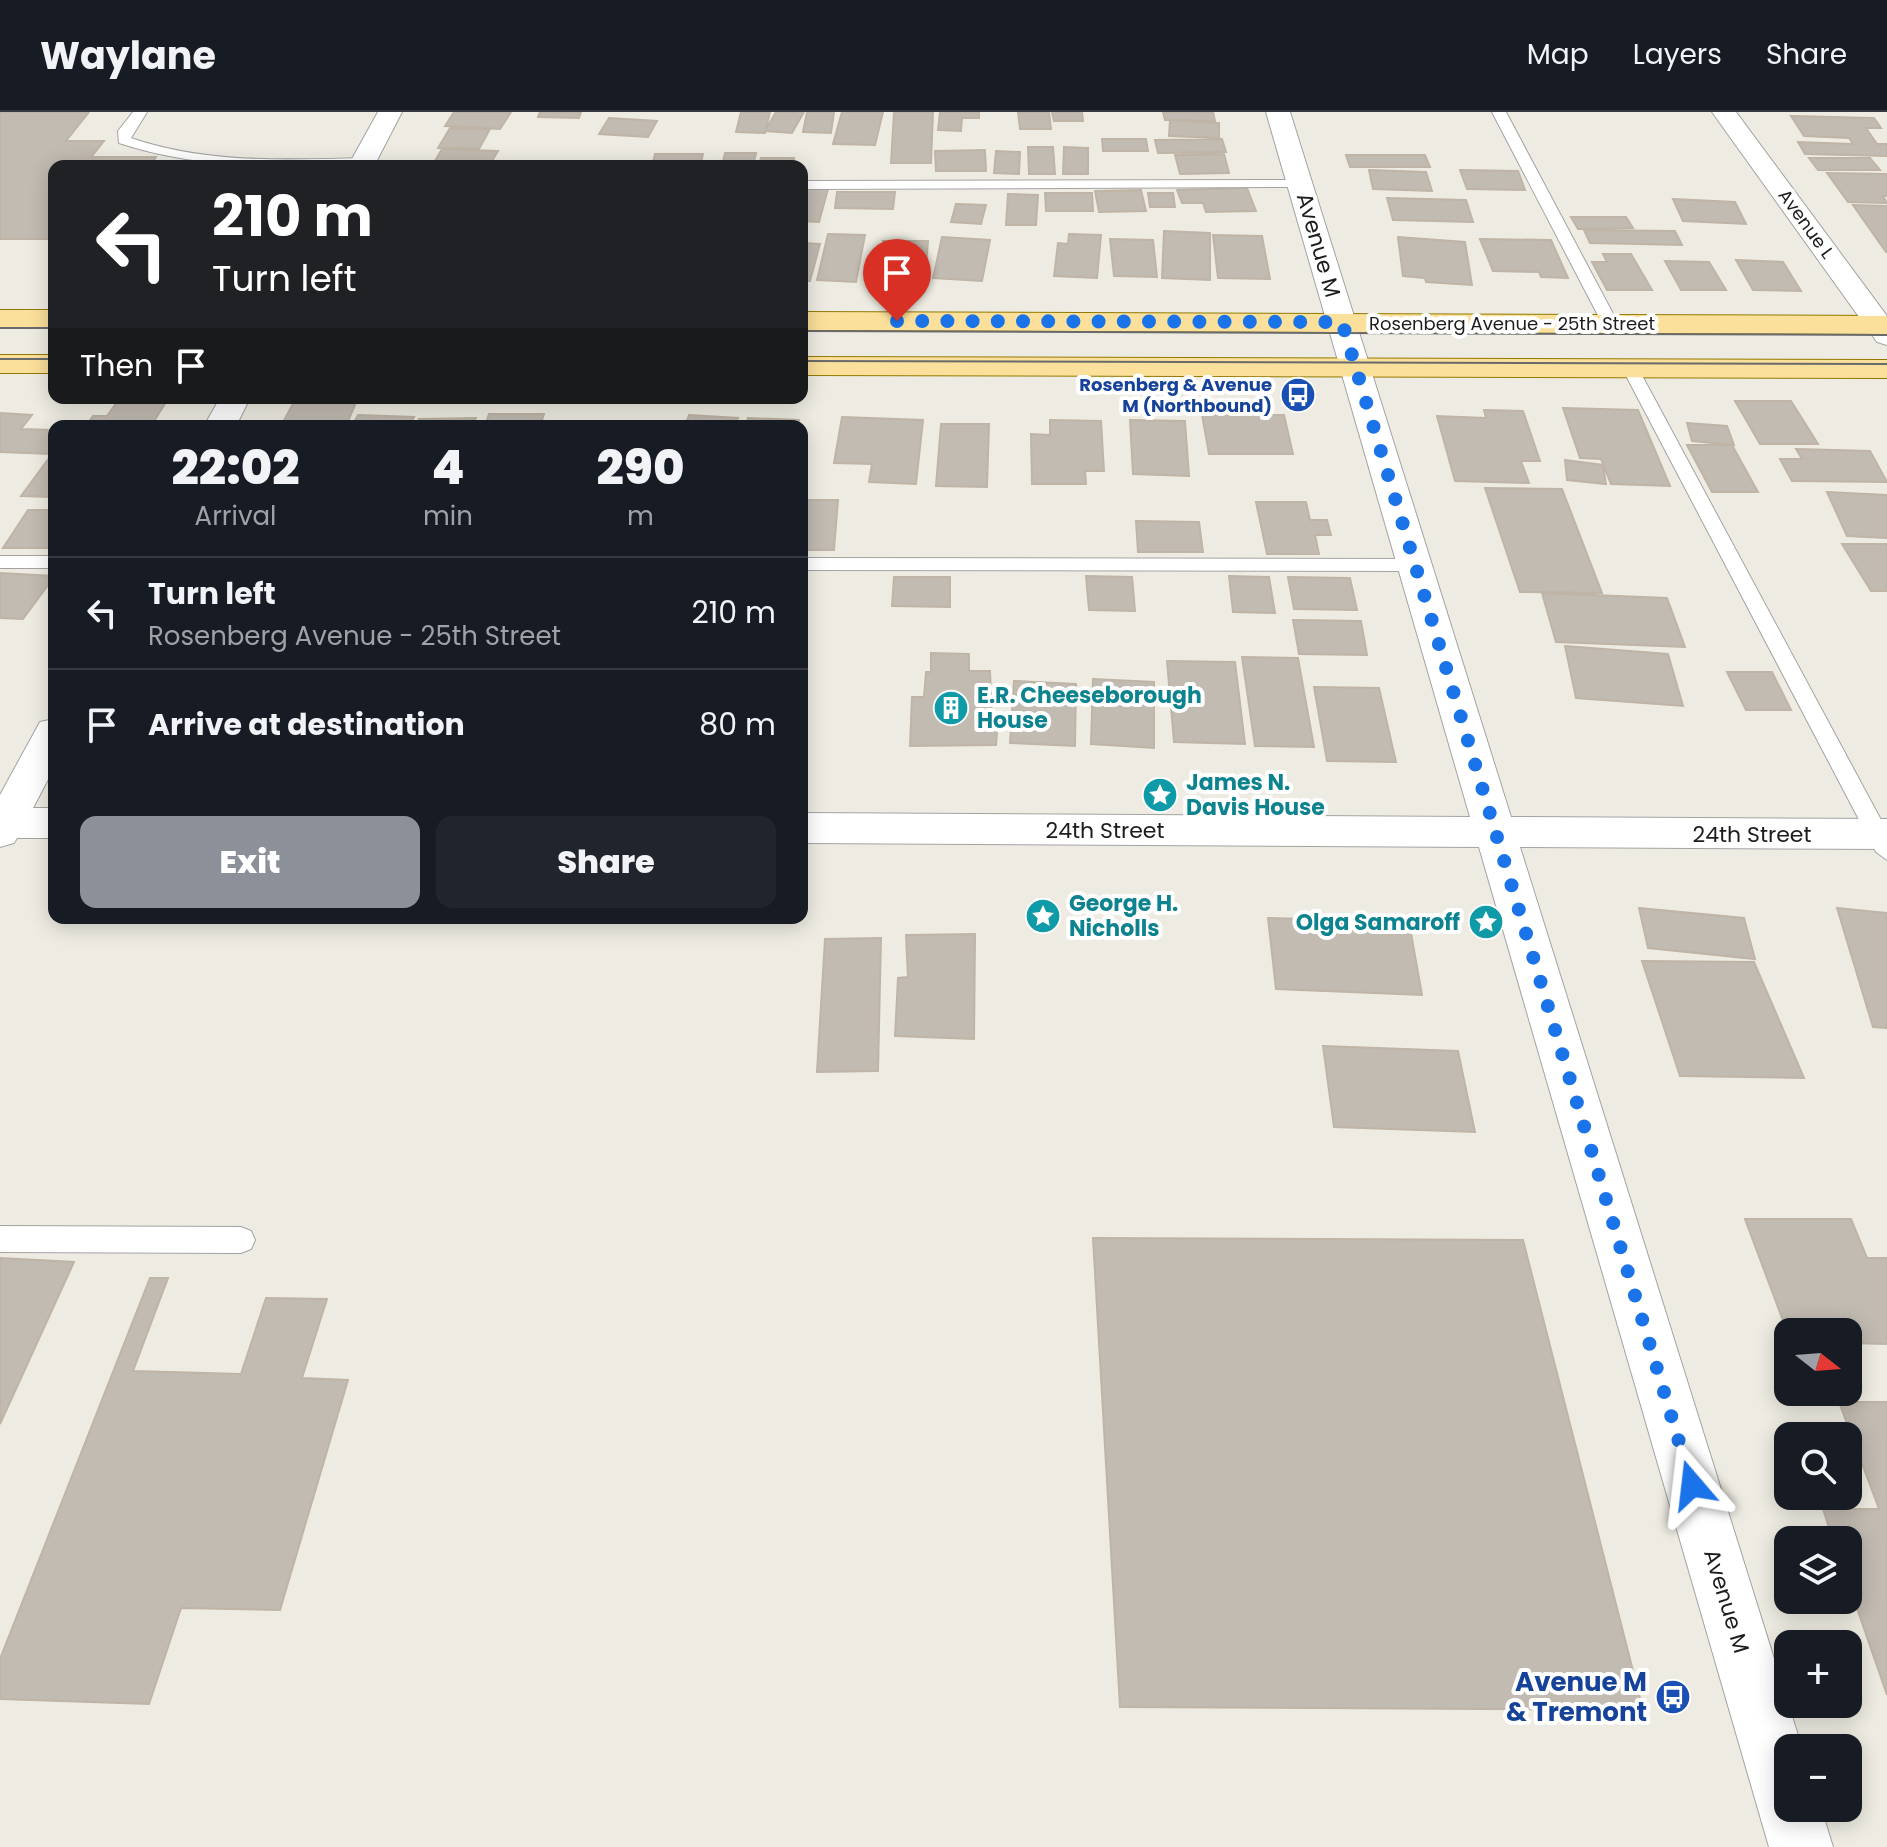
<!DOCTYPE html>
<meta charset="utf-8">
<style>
body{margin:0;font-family:Poppins,sans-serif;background:#20242c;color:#f1f3f6;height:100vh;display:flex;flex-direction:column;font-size:30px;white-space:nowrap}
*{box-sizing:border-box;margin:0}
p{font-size:26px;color:#9ea1a6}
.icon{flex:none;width:44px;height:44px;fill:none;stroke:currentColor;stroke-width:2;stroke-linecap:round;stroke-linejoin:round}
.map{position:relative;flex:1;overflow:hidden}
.drawer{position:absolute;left:48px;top:308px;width:760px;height:504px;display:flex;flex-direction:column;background:#171b24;border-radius:16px;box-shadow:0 4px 20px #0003}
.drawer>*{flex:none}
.banner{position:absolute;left:48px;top:48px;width:760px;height:244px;border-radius:16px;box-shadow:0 4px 20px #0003;background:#202124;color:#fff;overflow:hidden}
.needle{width:52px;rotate:107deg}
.fabs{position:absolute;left:1774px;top:1206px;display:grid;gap:16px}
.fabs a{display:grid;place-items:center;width:88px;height:88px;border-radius:16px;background:#171b24;box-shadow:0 4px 20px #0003;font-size:40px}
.pin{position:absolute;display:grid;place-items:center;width:68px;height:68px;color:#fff;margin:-82px -34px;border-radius:50% 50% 50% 0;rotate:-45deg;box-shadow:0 0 8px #0007}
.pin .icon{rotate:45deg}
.me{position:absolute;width:88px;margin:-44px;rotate:343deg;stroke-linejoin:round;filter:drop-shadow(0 0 6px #0008)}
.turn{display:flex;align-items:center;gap:28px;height:168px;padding:0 32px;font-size:36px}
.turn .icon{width:104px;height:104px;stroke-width:2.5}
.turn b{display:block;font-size:56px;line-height:68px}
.then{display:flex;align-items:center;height:76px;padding:0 32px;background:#0003;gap:16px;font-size:30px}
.eta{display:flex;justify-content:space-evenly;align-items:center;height:136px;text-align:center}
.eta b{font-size:48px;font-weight:800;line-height:56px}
.primary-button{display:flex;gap:16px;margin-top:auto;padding:16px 32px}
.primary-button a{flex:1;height:92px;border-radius:16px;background:#8c9099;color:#fff;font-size:32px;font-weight:800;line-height:92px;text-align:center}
.primary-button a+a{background:#20242c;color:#f1f3f6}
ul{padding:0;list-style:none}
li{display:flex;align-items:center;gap:24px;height:112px;padding:0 32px;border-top:2px solid #363941}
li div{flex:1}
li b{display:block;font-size:30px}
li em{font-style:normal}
header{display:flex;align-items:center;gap:48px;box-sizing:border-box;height:112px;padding:0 40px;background:#171b24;border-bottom:2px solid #363941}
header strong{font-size:38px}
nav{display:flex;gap:44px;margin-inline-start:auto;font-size:28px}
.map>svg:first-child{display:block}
.building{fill:#c2bbb2;stroke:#bfb4a5;stroke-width:2}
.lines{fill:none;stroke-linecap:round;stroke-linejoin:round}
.service-casing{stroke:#a3a3a3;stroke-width:2}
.minor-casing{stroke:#a3a3a3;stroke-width:2}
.primary-casing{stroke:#937902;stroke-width:2}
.service{fill:#fff;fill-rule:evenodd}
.minor{fill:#fff;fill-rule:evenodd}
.primary{fill:#fae09a;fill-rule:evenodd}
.tram{stroke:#6a6a6a;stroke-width:2}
.route{stroke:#1a73e8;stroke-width:14;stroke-dasharray:0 25.2}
.labels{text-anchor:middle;stroke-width:8;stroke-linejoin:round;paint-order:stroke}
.far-street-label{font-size:18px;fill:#1c1c1c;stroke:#fff}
.far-transit-label{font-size:18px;font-weight:bold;fill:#164399;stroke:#fff;text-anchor:end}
.street-label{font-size:22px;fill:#1c1c1c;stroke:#fff}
.culture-label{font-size:22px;font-weight:bold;fill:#0d838f;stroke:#fff;text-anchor:start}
.near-transit-label{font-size:26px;font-weight:bold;fill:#164399;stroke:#fff;text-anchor:end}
</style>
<header>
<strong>Waylane</strong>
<nav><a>Map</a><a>Layers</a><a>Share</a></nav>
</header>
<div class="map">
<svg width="1887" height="1735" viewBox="0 0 1887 1735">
<rect width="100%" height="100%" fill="#eeece2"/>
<path class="building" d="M 0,0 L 89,0 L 66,29 L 104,29 L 91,45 L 156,45 L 150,54 L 54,54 L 54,118 L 48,127 L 0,127 Z
M 454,0 L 511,0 L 500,17 L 445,14 Z
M 540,0 L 581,0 L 579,6 L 538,5 Z
M 741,0 L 770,0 L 765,21 L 736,20 Z
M 776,0 L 804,0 L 792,21 L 765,19 Z
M 807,0 L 834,0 L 831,21 L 803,20 Z
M 842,0 L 883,0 L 875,33 L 833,32 Z
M 894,0 L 933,0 L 931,51 L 891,51 Z
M 940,0 L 979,0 L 979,6 L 962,6 L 961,19 L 938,18 Z
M 1018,0 L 1049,0 L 1051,17 L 1020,17 Z
M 1052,0 L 1082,0 L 1083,9 L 1054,9 Z
M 1163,0 L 1213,0 L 1215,9 L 1165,8 Z
M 1791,4 L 1874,6 L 1881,16 L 1866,16 L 1877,32 L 1887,32 L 1887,44 L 1805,42 L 1798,30 L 1853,32 L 1849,26 L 1804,24 Z
M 609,6 L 657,9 L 648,25 L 599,22 Z
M 1170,8 L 1219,11 L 1219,26 L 1169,24 Z
M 450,16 L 490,17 L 479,37 L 438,36 Z
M 1102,27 L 1146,27 L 1148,39 L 1103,39 Z
M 1222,27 L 1226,40 L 1158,41 L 1155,28 Z
M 1028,35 L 1053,35 L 1055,62 L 1029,62 Z
M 1064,35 L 1088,36 L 1088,62 L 1063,62 Z
M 442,37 L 498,39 L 489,54 L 432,54 Z
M 985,38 L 986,59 L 936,59 L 935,39 Z
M 996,39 L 1020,40 L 1019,62 L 994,61 Z
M 725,41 L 756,41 L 753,54 L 722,54 Z
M 655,42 L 703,42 L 700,54 L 652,54 Z
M 1224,42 L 1229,61 L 1180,62 L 1175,43 Z
M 1346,43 L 1425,43 L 1430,55 L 1350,55 Z
M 761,46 L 794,46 L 792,54 L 759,54 Z
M 1809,46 L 1870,46 L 1880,58 L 1818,58 Z
M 1369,58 L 1426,60 L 1432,79 L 1373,77 Z
M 1460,58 L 1518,59 L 1525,78 L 1467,77 Z
M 1827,61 L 1887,62 L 1887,84 L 1883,84 L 1887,91 L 1848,90 Z
M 802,76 L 828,77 L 819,110 L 802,109 Z
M 1247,76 L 1256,99 L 1206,100 L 1203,91 L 1182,91 L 1177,78 Z
M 1141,78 L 1146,99 L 1099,100 L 1095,79 Z
M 837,80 L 895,80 L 893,97 L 835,96 Z
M 1045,81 L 1092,81 L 1093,99 L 1046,99 Z
M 1148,81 L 1173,81 L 1175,95 L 1150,95 Z
M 1008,82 L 1038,83 L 1036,113 L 1006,113 Z
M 1387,86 L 1466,88 L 1473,110 L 1393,108 Z
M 1673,87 L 1735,90 L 1746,112 L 1683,109 Z
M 956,92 L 986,93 L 981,112 L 951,110 Z
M 1853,93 L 1887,94 L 1887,140 L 1886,140 Z
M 1571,105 L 1626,105 L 1633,116 L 1578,117 Z
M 1584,118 L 1675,119 L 1682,133 L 1590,131 Z
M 1164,119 L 1210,121 L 1210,168 L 1162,166 Z
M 828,122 L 865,123 L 856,170 L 817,168 Z
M 1069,122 L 1101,123 L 1097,166 L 1054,164 L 1058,131 L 1068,132 Z
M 1213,123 L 1262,124 L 1270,167 L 1218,166 Z
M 942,125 L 990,128 L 982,169 L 933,166 Z
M 1398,125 L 1465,130 L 1472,173 L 1426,170 L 1425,166 L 1403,164 Z
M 1110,127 L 1153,128 L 1157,165 L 1114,164 Z
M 1480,127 L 1551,128 L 1568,166 L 1541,165 L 1539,160 L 1493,159 Z
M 883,129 L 928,129 L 925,167 L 879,166 Z
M 802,131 L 820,132 L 810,169 L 802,169 Z
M 1603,142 L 1631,142 L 1652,178 L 1607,178 L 1592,150 L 1607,150 Z
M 1736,148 L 1783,150 L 1801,179 L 1753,178 Z
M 1665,149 L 1709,150 L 1726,178 L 1681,178 Z
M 295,288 L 357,288 L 346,314 L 281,314 Z
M 1735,289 L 1791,289 L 1818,332 L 1760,332 Z
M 117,290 L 166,290 L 151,314 L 86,314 L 93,304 L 107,304 Z
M 1563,296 L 1638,298 L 1670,374 L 1611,372 L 1601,347 L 1580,346 Z
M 1484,298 L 1523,299 L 1540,349 L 1521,349 L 1529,371 L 1455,369 L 1437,304 L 1486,306 Z
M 0,301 L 32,303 L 21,317 L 54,318 L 54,385 L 21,384 L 52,342 L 0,340 Z
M 489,302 L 544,302 L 540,314 L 485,314 Z
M 358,303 L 414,305 L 409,314 L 352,314 Z
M 689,303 L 738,306 L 735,314 L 685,314 Z
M 1202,303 L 1284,303 L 1293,342 L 1209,342 Z
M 842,305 L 923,308 L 916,372 L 869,370 L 872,352 L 834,351 Z
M 476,306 L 473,314 L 416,314 L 419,307 Z
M 748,306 L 799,308 L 798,314 L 746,314 Z
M 1050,308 L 1101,309 L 1104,359 L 1085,359 L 1086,372 L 1032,372 L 1031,322 L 1050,323 Z
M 1130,308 L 1185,309 L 1189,364 L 1133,362 Z
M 1687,311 L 1727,314 L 1734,333 L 1692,329 Z
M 941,312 L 989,312 L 987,375 L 936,374 Z
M 1687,333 L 1732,333 L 1758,380 L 1712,380 Z
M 1796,337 L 1870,339 L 1887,370 L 1792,369 L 1780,347 L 1802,347 Z
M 1565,348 L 1603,353 L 1606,372 L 1567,368 Z
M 1485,376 L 1562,377 L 1602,481 L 1520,480 Z
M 1827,380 L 1887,383 L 1887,426 L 1847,424 Z
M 802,388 L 838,388 L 834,438 L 802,438 Z
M 1256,390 L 1306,390 L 1310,408 L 1327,408 L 1331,423 L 1315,423 L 1319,442 L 1267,442 Z
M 28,398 L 54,398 L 54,436 L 3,436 Z
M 1136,409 L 1199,410 L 1203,440 L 1138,440 Z
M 1842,432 L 1887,432 L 1887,479 L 1871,479 Z
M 0,461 L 54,464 L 54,465 L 23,507 L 0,506 Z
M 1086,464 L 1132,465 L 1135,499 L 1089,498 Z
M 1229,464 L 1269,465 L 1275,501 L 1233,500 Z
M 894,465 L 950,465 L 950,495 L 892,494 Z
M 1288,465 L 1350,466 L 1357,498 L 1294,497 Z
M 1542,481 L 1667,486 L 1685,535 L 1556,530 Z
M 1293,508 L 1361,509 L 1367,543 L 1299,542 Z
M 1565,534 L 1668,542 L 1683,594 L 1576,586 Z
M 931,541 L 969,542 L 969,559 L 990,559 L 992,606 L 998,607 L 996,633 L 910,634 L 912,585 L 924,585 L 926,560 L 931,560 Z
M 1242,545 L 1298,546 L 1314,635 L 1255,634 Z
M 1167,549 L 1235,550 L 1245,632 L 1174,630 Z
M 1727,560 L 1772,560 L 1791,598 L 1746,598 Z
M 1093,567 L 1154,570 L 1154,636 L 1091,632 Z
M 1014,569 L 1076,572 L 1075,634 L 1010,631 Z
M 1314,575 L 1379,576 L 1396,650 L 1327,649 Z
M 1639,796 L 1744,806 L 1755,847 L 1648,836 Z
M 1837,796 L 1887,801 L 1887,916 L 1873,915 Z
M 1268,806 L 1409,810 L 1422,883 L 1276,877 Z
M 975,822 L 974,927 L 895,924 L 898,866 L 908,865 L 906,823 Z
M 881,826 L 878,959 L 817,960 L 825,827 Z
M 1642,849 L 1754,850 L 1804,966 L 1680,964 Z
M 1323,934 L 1458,939 L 1475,1020 L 1334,1015 Z
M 1745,1107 L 1851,1107 L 1867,1146 L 1887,1146 L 1887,1232 L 1848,1231 L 1848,1220 L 1788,1222 Z
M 1093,1126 L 1523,1128 L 1643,1598 L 1120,1595 Z
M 0,1146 L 74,1150 L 0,1312 Z
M 150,1166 L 168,1166 L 133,1259 L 241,1262 L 266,1186 L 327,1187 L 302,1266 L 348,1268 L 280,1498 L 181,1496 L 149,1592 L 0,1587 L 0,1547 Z
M 1839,1290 L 1887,1290 L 1887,1583 L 1848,1470 L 1848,1428 L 1833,1428 L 1823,1397 L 1879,1397 Z"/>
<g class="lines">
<defs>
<path id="service" d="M 133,0 L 147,0 L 131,26 C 207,52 284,48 363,46 L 370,50 L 364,54 C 280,54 200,58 119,31 L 118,19 Z
M 1492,0 L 1506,0 L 1619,213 L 1617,216 L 1603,213 Z
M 1306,68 L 1308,71 L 1301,75 L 802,77 L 802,69 Z
M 1630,251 L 1638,256 L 1887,719 L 1887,748 L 1876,740 L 1622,256 Z
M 0,444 L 54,444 L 54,456 L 0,456 Z
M 802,446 L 1412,447 L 1421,453 L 1412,459 L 802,458 Z
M 0,1114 L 241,1115 L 251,1119 L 255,1128 L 251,1137 L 241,1141 L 0,1140 Z"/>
<path id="minor" d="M 378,0 L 402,0 L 374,54 L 348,54 Z
M 1266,0 L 1290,0 L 1511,705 L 1887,707 L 1887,737 L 1520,735 L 1802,1636 L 1788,1636 L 1788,1696 L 1821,1696 L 1833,1735 L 1769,1735 L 1479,735 L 802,731 L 802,701 L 1470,705 Z
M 1712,0 L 1736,0 L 1887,204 L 1887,233 L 1877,230 Z
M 220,286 L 250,286 L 236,314 L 204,314 Z
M 54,607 L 54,656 L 33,696 L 54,696 L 54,726 L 17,726 L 14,731 L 0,735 L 0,683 L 40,610 Z"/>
<path id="primary" d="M 0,198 L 54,198 L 54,216 L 0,216 Z
M 802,200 L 1887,204 L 1887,222 L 802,218 Z
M 0,243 L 54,243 L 54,261 L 0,261 Z
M 802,245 L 1887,248 L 1887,266 L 802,263 Z"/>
</defs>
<use href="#service" class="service-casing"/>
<use href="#minor" class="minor-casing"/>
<use href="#primary" class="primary-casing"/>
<use href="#service" class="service"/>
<use href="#minor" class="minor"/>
<use href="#primary" class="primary"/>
<path class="tram" d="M 0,216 L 54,216
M 802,219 L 1887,223
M 0,247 L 54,247
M 802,249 L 1887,252"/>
</g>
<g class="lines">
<path class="route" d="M 897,209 L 1342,210 L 1692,1373"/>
</g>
<defs>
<symbol id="bus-disc" viewBox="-11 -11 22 22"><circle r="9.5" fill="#1a4fb4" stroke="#fff"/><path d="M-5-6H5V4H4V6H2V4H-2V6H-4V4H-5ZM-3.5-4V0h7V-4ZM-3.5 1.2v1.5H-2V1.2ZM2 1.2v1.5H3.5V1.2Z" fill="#fff"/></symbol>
<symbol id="building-disc" viewBox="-11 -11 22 22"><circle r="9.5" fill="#0f9aa8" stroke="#fff"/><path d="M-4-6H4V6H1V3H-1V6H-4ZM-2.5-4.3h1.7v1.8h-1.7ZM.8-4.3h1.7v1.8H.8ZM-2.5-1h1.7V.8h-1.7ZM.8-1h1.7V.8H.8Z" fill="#fff"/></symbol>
<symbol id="sight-disc" viewBox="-11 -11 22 22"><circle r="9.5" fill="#0f9aa8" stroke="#fff"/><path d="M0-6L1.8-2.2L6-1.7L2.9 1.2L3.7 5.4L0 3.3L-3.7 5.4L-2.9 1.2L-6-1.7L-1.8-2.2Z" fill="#fff"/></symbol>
</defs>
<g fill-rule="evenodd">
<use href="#bus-disc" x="1278" y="263" width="40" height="40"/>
<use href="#building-disc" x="931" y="576" width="40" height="40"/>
<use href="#sight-disc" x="1140" y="663" width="40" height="40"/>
<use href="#sight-disc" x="1023" y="784" width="40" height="40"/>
<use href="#sight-disc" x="1466" y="790" width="40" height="40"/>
<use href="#bus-disc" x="1653" y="1565" width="40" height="40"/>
</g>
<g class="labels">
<g class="far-street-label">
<text transform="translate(1806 112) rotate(54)" y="6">Avenue L</text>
<text x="1512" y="218">Rosenberg Avenue - 25th Street</text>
</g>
<g class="far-transit-label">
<text x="1272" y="279">Rosenberg &amp; Avenue<tspan x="1272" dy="21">M (Northbound)</tspan></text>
</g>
<g class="street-label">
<text transform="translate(1319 133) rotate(74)" y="8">Avenue M</text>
<text x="1105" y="726">24th Street</text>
<text x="1752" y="730">24th Street</text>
<text transform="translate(1727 1489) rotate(73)" y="8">Avenue M</text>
</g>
<g class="culture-label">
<text x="977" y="591">E.R. Cheeseborough<tspan x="977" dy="25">House</tspan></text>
<text x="1186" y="678">James N.<tspan x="1186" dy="25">Davis House</tspan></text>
<text x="1069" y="799">George H.<tspan x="1069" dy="25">Nicholls</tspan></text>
<text x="1460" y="818" text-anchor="end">Olga Samaroff</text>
</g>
<g class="near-transit-label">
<text x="1647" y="1579">Avenue M<tspan x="1647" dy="30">&amp; Tremont</tspan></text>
</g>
</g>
</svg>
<div class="fabs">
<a><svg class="needle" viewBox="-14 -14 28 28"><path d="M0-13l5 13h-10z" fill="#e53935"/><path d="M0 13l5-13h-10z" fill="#9ea1a6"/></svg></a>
<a><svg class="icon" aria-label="search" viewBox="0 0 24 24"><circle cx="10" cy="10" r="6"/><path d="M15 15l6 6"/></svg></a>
<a><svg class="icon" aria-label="layers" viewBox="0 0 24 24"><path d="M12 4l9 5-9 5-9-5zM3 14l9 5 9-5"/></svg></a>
<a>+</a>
<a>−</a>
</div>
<div class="pin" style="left:897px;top:209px;background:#d93025"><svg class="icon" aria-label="arrive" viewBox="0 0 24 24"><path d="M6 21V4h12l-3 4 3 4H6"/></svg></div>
<svg class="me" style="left:1692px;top:1373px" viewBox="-20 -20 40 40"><path d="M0-17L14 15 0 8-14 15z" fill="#1a73e8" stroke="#fff" stroke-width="4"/></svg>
<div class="banner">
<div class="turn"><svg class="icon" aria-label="left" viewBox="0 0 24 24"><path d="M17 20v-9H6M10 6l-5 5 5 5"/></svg><div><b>210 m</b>Turn left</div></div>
<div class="then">Then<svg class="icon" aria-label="arrive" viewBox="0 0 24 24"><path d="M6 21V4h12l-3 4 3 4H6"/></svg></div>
</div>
<section class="drawer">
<div class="eta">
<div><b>22:02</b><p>Arrival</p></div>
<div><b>4</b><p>min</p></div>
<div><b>290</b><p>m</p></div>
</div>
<ul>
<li><svg class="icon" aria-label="left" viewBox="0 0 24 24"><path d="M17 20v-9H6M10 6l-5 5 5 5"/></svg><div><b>Turn left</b><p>Rosenberg Avenue - 25th Street</p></div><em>210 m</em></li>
<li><svg class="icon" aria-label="arrive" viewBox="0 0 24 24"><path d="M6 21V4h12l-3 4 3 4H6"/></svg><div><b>Arrive at destination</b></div><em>80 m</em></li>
</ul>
<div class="primary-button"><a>Exit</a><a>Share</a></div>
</section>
</div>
